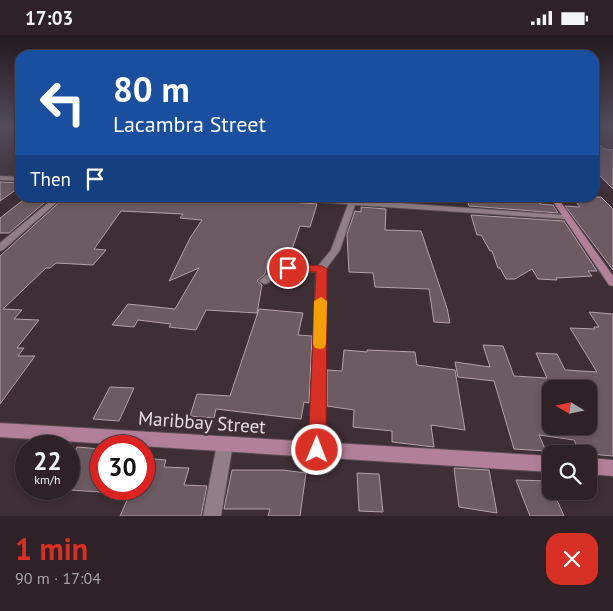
<!DOCTYPE html>
<meta charset="utf-8">
<style>
body{margin:0;font-family:"PT Sans",sans-serif;background:#3a2f34;color:#f1f3f6;height:100vh;display:flex;flex-direction:column;font-size:19px;white-space:nowrap}
*{box-sizing:border-box;margin:0}
p{font-size:16px;color:#a7a4a8}
.icon{flex:none;width:28px;height:28px;fill:none;stroke:currentColor;stroke-width:2;stroke-linecap:round;stroke-linejoin:round}
.map{position:relative;height:481px;overflow:hidden}
.sheet{display:flex;flex-direction:column;background:#2e2228;flex:1}
.sheet>*{flex:none}
.guide{position:absolute;left:15px;top:15px;width:584px;height:152px;border-radius:15px;box-shadow:0 2px 8px #0003,0 0 0 1px #493f45;background:#1a4fa0;color:#fff;overflow:hidden}
.needle{width:32px;rotate:280deg}
.tools{position:absolute;left:542px;top:345px;display:grid;gap:10px}
.tools a{display:grid;place-items:center;width:55px;height:55px;border-radius:10px;background:#2e2228;box-shadow:0 2px 8px #0003,0 0 0 1px #493f45;font-size:25px}
.speed{position:absolute;left:15px;top:400px;display:flex;gap:10px;font-size:25px;font-weight:700;text-align:center}
.speed>*{display:grid;place-content:center;width:65px;height:65px;border-radius:50%;background:#2e2228;box-shadow:0 2px 8px #0003,0 0 0 1px #493f45;line-height:1}
.speed small{font-size:12px;font-weight:400}
.speed .limit{border:8px solid #d22;background:#fff;color:#111}
.pin{position:absolute;display:grid;place-items:center;width:42px;height:42px;color:#fff;margin:-21px;border:2px solid #fff;border-radius:50%;box-shadow:0 1px 5px #0007}
.me{position:absolute;width:55px;margin:-28px;rotate:1deg;stroke-linejoin:round;filter:drop-shadow(0 0 4px #0008)}
.turn{display:flex;align-items:center;gap:18px;height:105px;padding:0 15px;font-size:22px}
.turn .icon{width:65px;height:65px;stroke-width:2.5}
.turn b{display:block;font-size:35px;line-height:42px}
.then{display:flex;align-items:center;height:48px;padding:0 15px;background:#0003;gap:10px;font-size:19px}
.round{display:grid;place-items:center;flex:none;width:52px;height:52px;border-radius:15px;background:#3a2f34}
.summary{display:flex;align-items:center;justify-content:space-between;height:85px;padding:0 15px}
h1{font-size:30px;font-weight:700;line-height:38px;color:#d93025}
.status{display:flex;justify-content:space-between;align-items:center;height:35px;padding:0 25px;background:#2e2228;direction:ltr}
.status svg{height:14px;fill:currentColor}
.map>svg:first-child{display:block}
.building{fill:#6d5b63;stroke:#b5a1a9;fill-rule:evenodd}
.lines{fill:none;stroke-linecap:round;stroke-linejoin:round}
.street-casing{stroke:#5b4d54;stroke-width:2}
.secondary-casing{stroke:#5b4d54;stroke-width:2}
.street{fill:#917e86;fill-rule:evenodd}
.secondary{fill:#b28098;fill-rule:evenodd}
.route{fill:#d93025;stroke:#8d1f18}
.slow{fill:#f59e0b}
.labels{text-anchor:middle;dominant-baseline:central;stroke-width:5;stroke-linejoin:round;paint-order:stroke}
.near-street-label{font-size:19px;fill:#e7dce1;stroke:#3e2e35}
</style>
<div class="status"><b>17:03</b><svg viewBox="0 0 49 12"><path d="M0 12V9h3v3zM5 12V6h3v6zM10 12V3h3v9zM15 12V0h3v12zM26 1h20v11H26zM47 4h2v5h-2z"/></svg></div>
<div class="map">
<svg width="613" height="481" viewBox="0 0 613 481">
<rect width="100%" height="100%" fill="#3e2e35"/>
<!-- building -->
<path class="building" d="M594 106 605 114 613 115V154L594 135Z
M0 147 20 148V152L0 166Z
M27 162H51L9 198H0V183Z
M65 162H220L317 169 310 192 300 191 289 223 272 221 271 225H268L265 239 257 246 262 250 257 278 206 275 196 295 169 292 171 289 138 285 134 292 112 290 128 269 175 274 199 233 169 246 190 203 202 185 180 183 183 179 121 176 94 214 106 215 93 230 56 228 50 233H46L3 274 22 275 14 284 39 285 17 313H24L18 321H35L0 369V221Z
M466 162H536L540 169 553 170 558 178 469 171Z
M572 162H601L613 174V235L565 171 580 172Z
M361 172 386 174 385 195 421 196 447 273 450 288 434 287 429 254 375 252 373 238 349 237 347 199 355 176 361 177Z
M471 180 564 186 597 236H588L592 241 556 243 557 245 538 244 532 234 515 244H506L500 233H498L492 216H490L481 200H477Z
M259 274 303 278 298 300 312 301 309 368 304 367 301 384 216 374 214 383 190 381 197 359 230 361Z
M589 277 613 279V421L580 418 574 405 539 400 546 416 514 414 494 346 458 342 455 327 490 332 483 310 503 311 514 341 547 343 536 318 557 319 565 335 597 337 570 293 595 294 594 292H599ZM551 352 552 354H589V391H551Z
M344 315 367 317V315L415 317 417 330 455 335 465 395 431 390 434 412 392 407V396L353 392 354 375 327 371V335L342 336Z
M110 352 134 353 119 386 93 384Z
M77 412 101 414V457L69 455V428Z
M144 423 166 425 164 432 189 433 184 450 207 451 201 481H120L132 454H144Z
M454 433 489 435 497 478 459 472Z
M232 435H283L306 438 300 481H268L270 474H224Z
M357 438 379 439 383 477 359 476Z
M516 445 548 446 551 456H553L564 481H530Z"/>
<g class="lines">
<!-- street casing -->
<g class="street-casing">
<path id="street" d="M0 141 20 142V146L0 145Z
M55 162H63L3 215 0 216V208Z
M271 162H315L565 180 569 182 565 184 355 170 340 215 326 234 325 415 322 420 317 422 312 420 309 415 316 237 282 236 268 248 264 249 259 246 277 231H318L331 215 348 169 274 164Z
M225 402 230 404 233 409 221 481H203L217 409 220 404Z"/>
</g>
<!-- secondary casing -->
<g class="secondary-casing">
<path id="secondary" d="M550 162H557L613 241V251L609 250Z
M0 388 551 421V437L0 402Z
M589 423 613 425V441L589 439Z"/>
</g>
<!-- street -->
<use href="#street" class="street"/>
<!-- secondary -->
<use href="#secondary" class="secondary"/>
</g>
<!-- sky -->
<linearGradient id="sky" x2="0" y2="1"><stop stop-color="#22191d"/><stop offset="0.57" stop-color="#524c5c"/><stop offset="1" stop-color="#524c5c" stop-opacity="0"/></linearGradient>
<rect width="613" height="160" fill="url(#sky)"/>
<!-- route -->
<path class="route" d="M288 229 322 231 327 234 326 415 323 421 317 423 311 421 308 415 316 237 284 235 282 233 284 230Z"/>
<!-- slow -->
<path class="slow" d="M321 262 327 266 326 309 324 313 320 314 315 313 313 309 314 266Z"/>
<g class="labels">
<!-- near-street labels -->
<g class="near-street-label">
<text transform="translate(202 387) rotate(4)">Maribbay Street</text>
</g>
</g>
</svg>
<div class="tools">
<a><svg class="needle" viewBox="-14 -14 28 28"><path d="M0-13l5 13h-10z" fill="#e53935"/><path d="M0 13l5-13h-10z" fill="#a7a4a8"/></svg></a>
<a><svg class="icon" aria-label="search" viewBox="0 0 24 24"><circle cx="10" cy="10" r="6"/><path d="M15 15l6 6"/></svg></a>
</div>
<div class="speed"><div>22<small>km/h</small></div><div class="limit">30</div></div>
<div class="pin" style="left:288px;top:233px;background:#d93025"><svg class="icon" aria-label="arrive" viewBox="0 0 24 24"><path d="M6 21V4h12l-3 4 3 4H6"/></svg></div>
<svg class="me" style="left:317px;top:415px" viewBox="-20 -20 40 40"><circle r="17" fill="#d93025" stroke="#fff" stroke-width="3"/><path d="M0-11L8 9 0 5-8 9z" fill="#fff"/></svg>
<div class="guide">
<div class="turn"><svg class="icon" aria-label="left" viewBox="0 0 24 24"><path d="M17 20v-9H6M10 6l-5 5 5 5"/></svg><div><b>80 m</b>Lacambra Street</div></div>
<div class="then">Then<svg class="icon" aria-label="arrive" viewBox="0 0 24 24"><path d="M6 21V4h12l-3 4 3 4H6"/></svg></div>
</div>
</div>
<section class="sheet">
<div class="summary"><div><h1>1 min</h1><p>90 m · 17:04</p></div><a class="round" style="background:#d93025;color:#fff"><svg class="icon" aria-label="close" viewBox="0 0 24 24"><path d="M6 6l12 12M18 6L6 18"/></svg></a></div>
</section>
